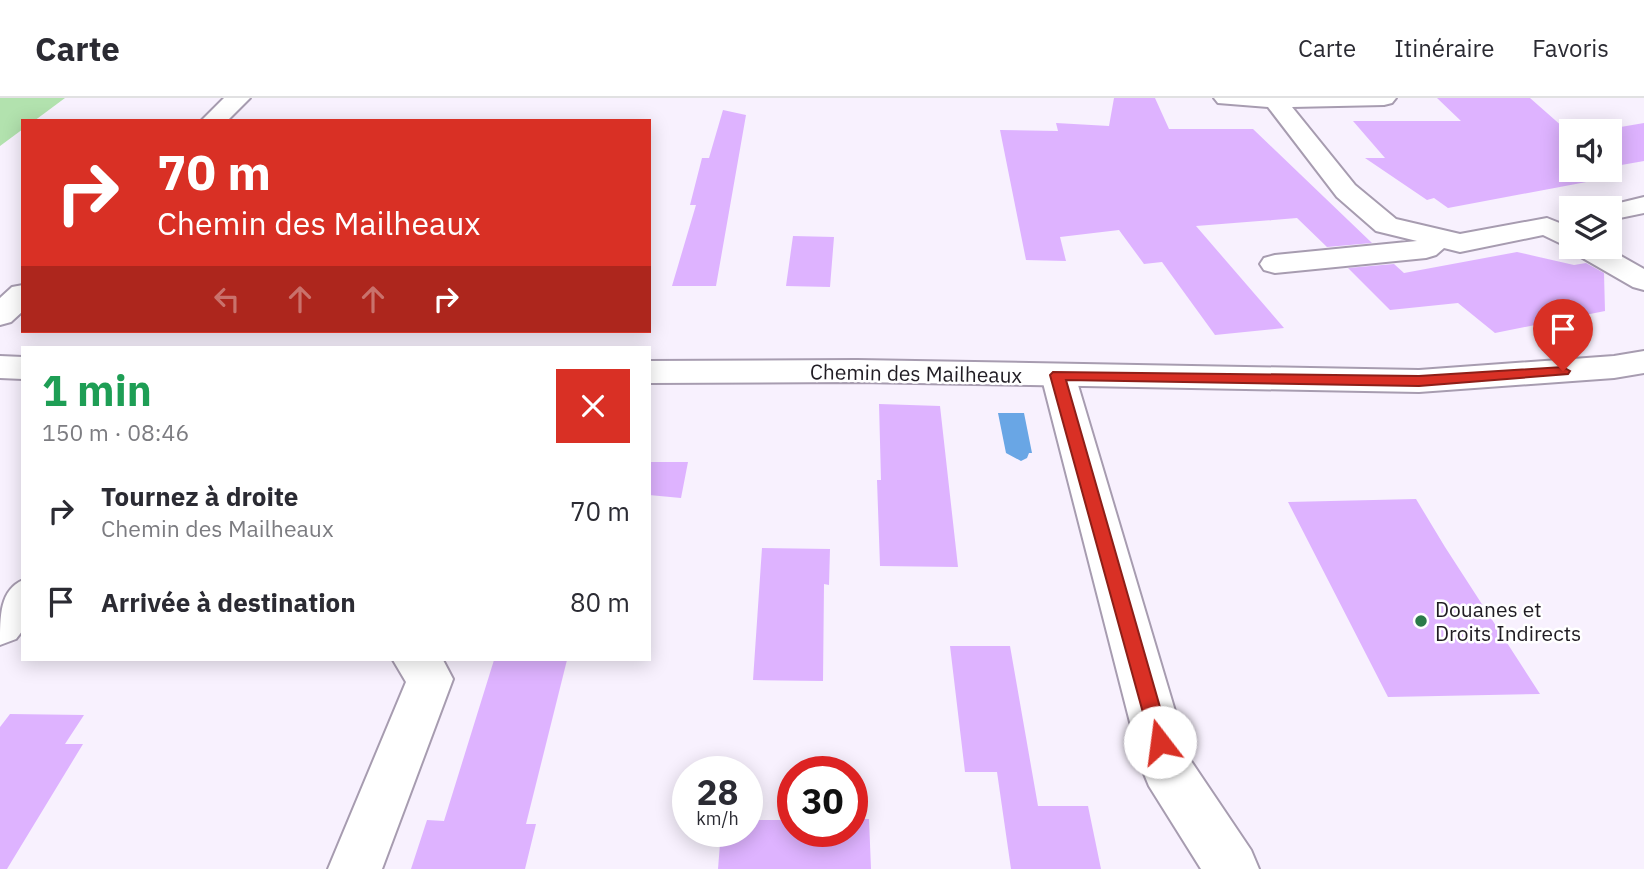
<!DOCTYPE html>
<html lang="fr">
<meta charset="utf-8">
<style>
body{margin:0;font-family:"IBM Plex Sans",sans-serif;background:#f2f2f3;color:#2b2b33;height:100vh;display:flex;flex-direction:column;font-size:26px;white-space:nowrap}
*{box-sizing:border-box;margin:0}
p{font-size:23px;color:#7c7c81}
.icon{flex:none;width:38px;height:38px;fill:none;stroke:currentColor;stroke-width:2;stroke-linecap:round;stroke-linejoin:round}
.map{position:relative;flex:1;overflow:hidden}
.side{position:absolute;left:21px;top:248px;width:630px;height:315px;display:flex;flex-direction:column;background:#fff;border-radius:0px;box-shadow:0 4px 18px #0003}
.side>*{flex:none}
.banner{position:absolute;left:21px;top:21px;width:630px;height:214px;border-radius:0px;box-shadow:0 4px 18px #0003;background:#d93025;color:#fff;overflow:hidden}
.tools{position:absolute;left:1559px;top:21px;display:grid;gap:14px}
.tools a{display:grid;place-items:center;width:63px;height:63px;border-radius:0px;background:#fff;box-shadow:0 4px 18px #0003;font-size:35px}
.speed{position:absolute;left:672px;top:658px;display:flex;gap:14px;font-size:35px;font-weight:700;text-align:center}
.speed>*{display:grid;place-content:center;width:91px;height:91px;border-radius:50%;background:#fff;box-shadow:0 4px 18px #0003;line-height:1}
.speed small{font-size:18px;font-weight:400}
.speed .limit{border:10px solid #d22;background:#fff;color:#111}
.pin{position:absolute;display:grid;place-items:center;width:60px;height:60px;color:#fff;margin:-72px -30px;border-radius:50% 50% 50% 0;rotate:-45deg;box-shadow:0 0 7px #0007}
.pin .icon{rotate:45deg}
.me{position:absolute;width:77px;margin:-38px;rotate:345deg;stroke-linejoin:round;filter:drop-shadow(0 0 5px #0008)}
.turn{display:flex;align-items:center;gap:24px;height:147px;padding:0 21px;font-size:32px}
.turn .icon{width:91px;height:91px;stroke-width:2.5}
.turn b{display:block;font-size:49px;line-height:60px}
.lanes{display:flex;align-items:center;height:66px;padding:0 21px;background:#0003;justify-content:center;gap:35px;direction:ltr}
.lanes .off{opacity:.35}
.round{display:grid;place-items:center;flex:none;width:74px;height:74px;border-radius:0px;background:#f2f2f3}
.summary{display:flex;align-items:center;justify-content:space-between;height:119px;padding:0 21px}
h1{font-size:42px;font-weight:700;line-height:52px;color:#1e9e55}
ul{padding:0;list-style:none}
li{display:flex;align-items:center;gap:21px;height:91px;padding:0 21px}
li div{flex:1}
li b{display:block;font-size:26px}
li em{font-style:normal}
header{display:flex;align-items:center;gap:42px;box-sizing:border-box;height:98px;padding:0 35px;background:#fff;border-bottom:2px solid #e1e1e2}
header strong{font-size:33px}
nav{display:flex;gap:38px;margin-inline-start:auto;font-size:24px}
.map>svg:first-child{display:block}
.green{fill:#b2e2ae}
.water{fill:#69a6e5}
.building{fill:#deb3ff}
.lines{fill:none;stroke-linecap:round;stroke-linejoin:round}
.minor-casing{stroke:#a79cb0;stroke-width:4}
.tertiary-casing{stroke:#a79cb0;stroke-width:4}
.minor{fill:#fff;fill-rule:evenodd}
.tertiary{fill:#fff;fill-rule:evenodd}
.route{fill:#d93025;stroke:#8d1f18;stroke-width:2}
.poi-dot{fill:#2b7a4a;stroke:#fff;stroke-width:2.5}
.labels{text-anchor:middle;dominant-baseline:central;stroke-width:5;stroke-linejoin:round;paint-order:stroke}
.street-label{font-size:21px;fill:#201c23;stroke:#fff}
.poi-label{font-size:21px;fill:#201c23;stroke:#fff;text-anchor:start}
</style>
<header>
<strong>Carte</strong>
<nav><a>Carte</a><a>Itinéraire</a><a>Favoris</a></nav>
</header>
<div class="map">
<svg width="1644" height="771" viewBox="0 0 1644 771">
<rect width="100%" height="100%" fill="#f8f1fe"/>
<!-- green -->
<path class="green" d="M0 0H65L34 23H23V31L0 48Z"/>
<!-- water -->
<path class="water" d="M998 315H1024L1032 355H1029L1027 360 1021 363 1006 355Z"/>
<!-- building -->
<path class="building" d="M1114 0H1155L1169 31H1253L1372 145 1327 149 1297 120 1196 128 1284 230 1215 237 1162 164 1144 166 1119 132 1060 139 1066 163 1026 162 1000 32 1058 33 1056 25 1109 28Z
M1437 0H1530L1572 37V72H1595H1591L1601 78 1593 80 1597 82 1448 110 1434 100 1427 102 1365 60H1385L1353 23H1461Z
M723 12 746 17 716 188H672L696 107H690L702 60H709Z
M1644 25V63L1610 69V33H1597Z
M793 138 834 139 830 189 786 188Z
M1517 154 1574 167 1586 165 1604 175 1605 213 1495 235 1458 205 1390 212 1348 170 1394 166 1404 175Z
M879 306 940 308 958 469 880 468 877 382H881Z
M649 364H688L681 400 649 397Z
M1416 401 1445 449 1540 596 1388 599 1288 404Z
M762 450 830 451 829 487 824 486 823 583 753 582Z
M950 548H1010L1038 708H1088L1101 771H1011L997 674H965Z
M494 562H567L526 726H536L525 771H411L427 722 444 723Z
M10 616 84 617 65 646H83L7 771H0V629Z
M852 721H869L871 771H718L721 733H747V722H793V733H852Z"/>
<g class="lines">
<!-- minor casing -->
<g class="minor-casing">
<path id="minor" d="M224 0H250L227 23H201Z
M1214 0H1396L1392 5 1384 7 1292 9 1355 87 1396 121 1460 136 1547 120 1572 130V149H1605L1644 171V192L1633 189 1574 155 1570 150 1543 137 1460 154 1444 150 1436 157 1426 160 1275 175 1264 172 1260 166 1264 160 1275 157 1417 143 1376 133 1337 99 1268 9 1218 5Z
M1644 99V115L1610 122V110H1599Z
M23 187V213L11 224 0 227V200L12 189Z
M1058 266 1070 269 1075 277 1189 660 1251 752 1259 771H1201L1149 688 1142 671 1041 277 1046 269Z
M23 482V532L16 541 0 547C0 517 0 492 23 482Z
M393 562H443L453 581 382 771H328L406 584Z"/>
</g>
<!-- tertiary casing -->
<g class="tertiary-casing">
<path id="tertiary" d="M1644 253V275L1614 280 1419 294 857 284 649 285V263L857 262 1419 272 1614 258Z
M0 258 23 259V281L0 280Z"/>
</g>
<!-- minor -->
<use href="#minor" class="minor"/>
<!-- tertiary -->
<use href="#tertiary" class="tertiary"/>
</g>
<!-- route -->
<path class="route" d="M1563 269 1570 273 1568 276 1419 288 1066 282 1170 644 1167 651 1160 654 1153 651 1050 277 1053 274 1419 278Z"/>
<!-- markers -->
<circle class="poi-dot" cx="1421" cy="523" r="7"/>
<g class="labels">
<!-- street labels -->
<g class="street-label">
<text transform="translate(916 275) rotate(1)">Chemin des Mailheaux</text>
</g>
<!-- poi labels -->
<g class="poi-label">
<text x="1435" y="511">Douanes et<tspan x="1435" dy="24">Droits Indirects</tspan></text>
</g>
</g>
</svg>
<div class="tools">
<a><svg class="icon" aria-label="sound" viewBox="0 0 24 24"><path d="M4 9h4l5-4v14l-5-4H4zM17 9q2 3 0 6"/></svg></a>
<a><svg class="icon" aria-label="layers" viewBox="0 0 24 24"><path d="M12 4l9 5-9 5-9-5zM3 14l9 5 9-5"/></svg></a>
</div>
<div class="speed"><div>28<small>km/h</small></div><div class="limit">30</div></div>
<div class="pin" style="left:1563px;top:273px;background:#d93025"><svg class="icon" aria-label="arrive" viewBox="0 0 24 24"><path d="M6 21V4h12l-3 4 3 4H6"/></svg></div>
<svg class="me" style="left:1160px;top:644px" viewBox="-20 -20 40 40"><circle r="19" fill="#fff"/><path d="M0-13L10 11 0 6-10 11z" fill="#d93025"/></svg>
<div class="banner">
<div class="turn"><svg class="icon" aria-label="right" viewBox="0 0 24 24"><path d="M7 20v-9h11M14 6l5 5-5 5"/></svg><div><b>70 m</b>Chemin des Mailheaux</div></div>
<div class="lanes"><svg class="icon off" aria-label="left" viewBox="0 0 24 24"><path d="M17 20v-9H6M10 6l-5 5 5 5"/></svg><svg class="icon off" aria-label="ahead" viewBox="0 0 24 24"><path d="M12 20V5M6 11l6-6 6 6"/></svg><svg class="icon off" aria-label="ahead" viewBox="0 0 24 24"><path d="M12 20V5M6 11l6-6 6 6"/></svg><svg class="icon" aria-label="right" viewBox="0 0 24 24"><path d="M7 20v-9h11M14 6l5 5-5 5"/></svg></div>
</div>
<section class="side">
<div class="summary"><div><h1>1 min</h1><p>150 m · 08:46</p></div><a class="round" style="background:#d93025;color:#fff"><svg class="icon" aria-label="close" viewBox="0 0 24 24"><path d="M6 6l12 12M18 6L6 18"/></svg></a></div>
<ul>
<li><svg class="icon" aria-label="right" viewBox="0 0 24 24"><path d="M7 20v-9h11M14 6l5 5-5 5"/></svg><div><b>Tournez à droite</b><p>Chemin des Mailheaux</p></div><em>70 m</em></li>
<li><svg class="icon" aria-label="arrive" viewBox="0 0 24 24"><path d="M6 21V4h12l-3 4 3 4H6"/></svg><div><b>Arrivée à destination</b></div><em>80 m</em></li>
</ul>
</section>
</div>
